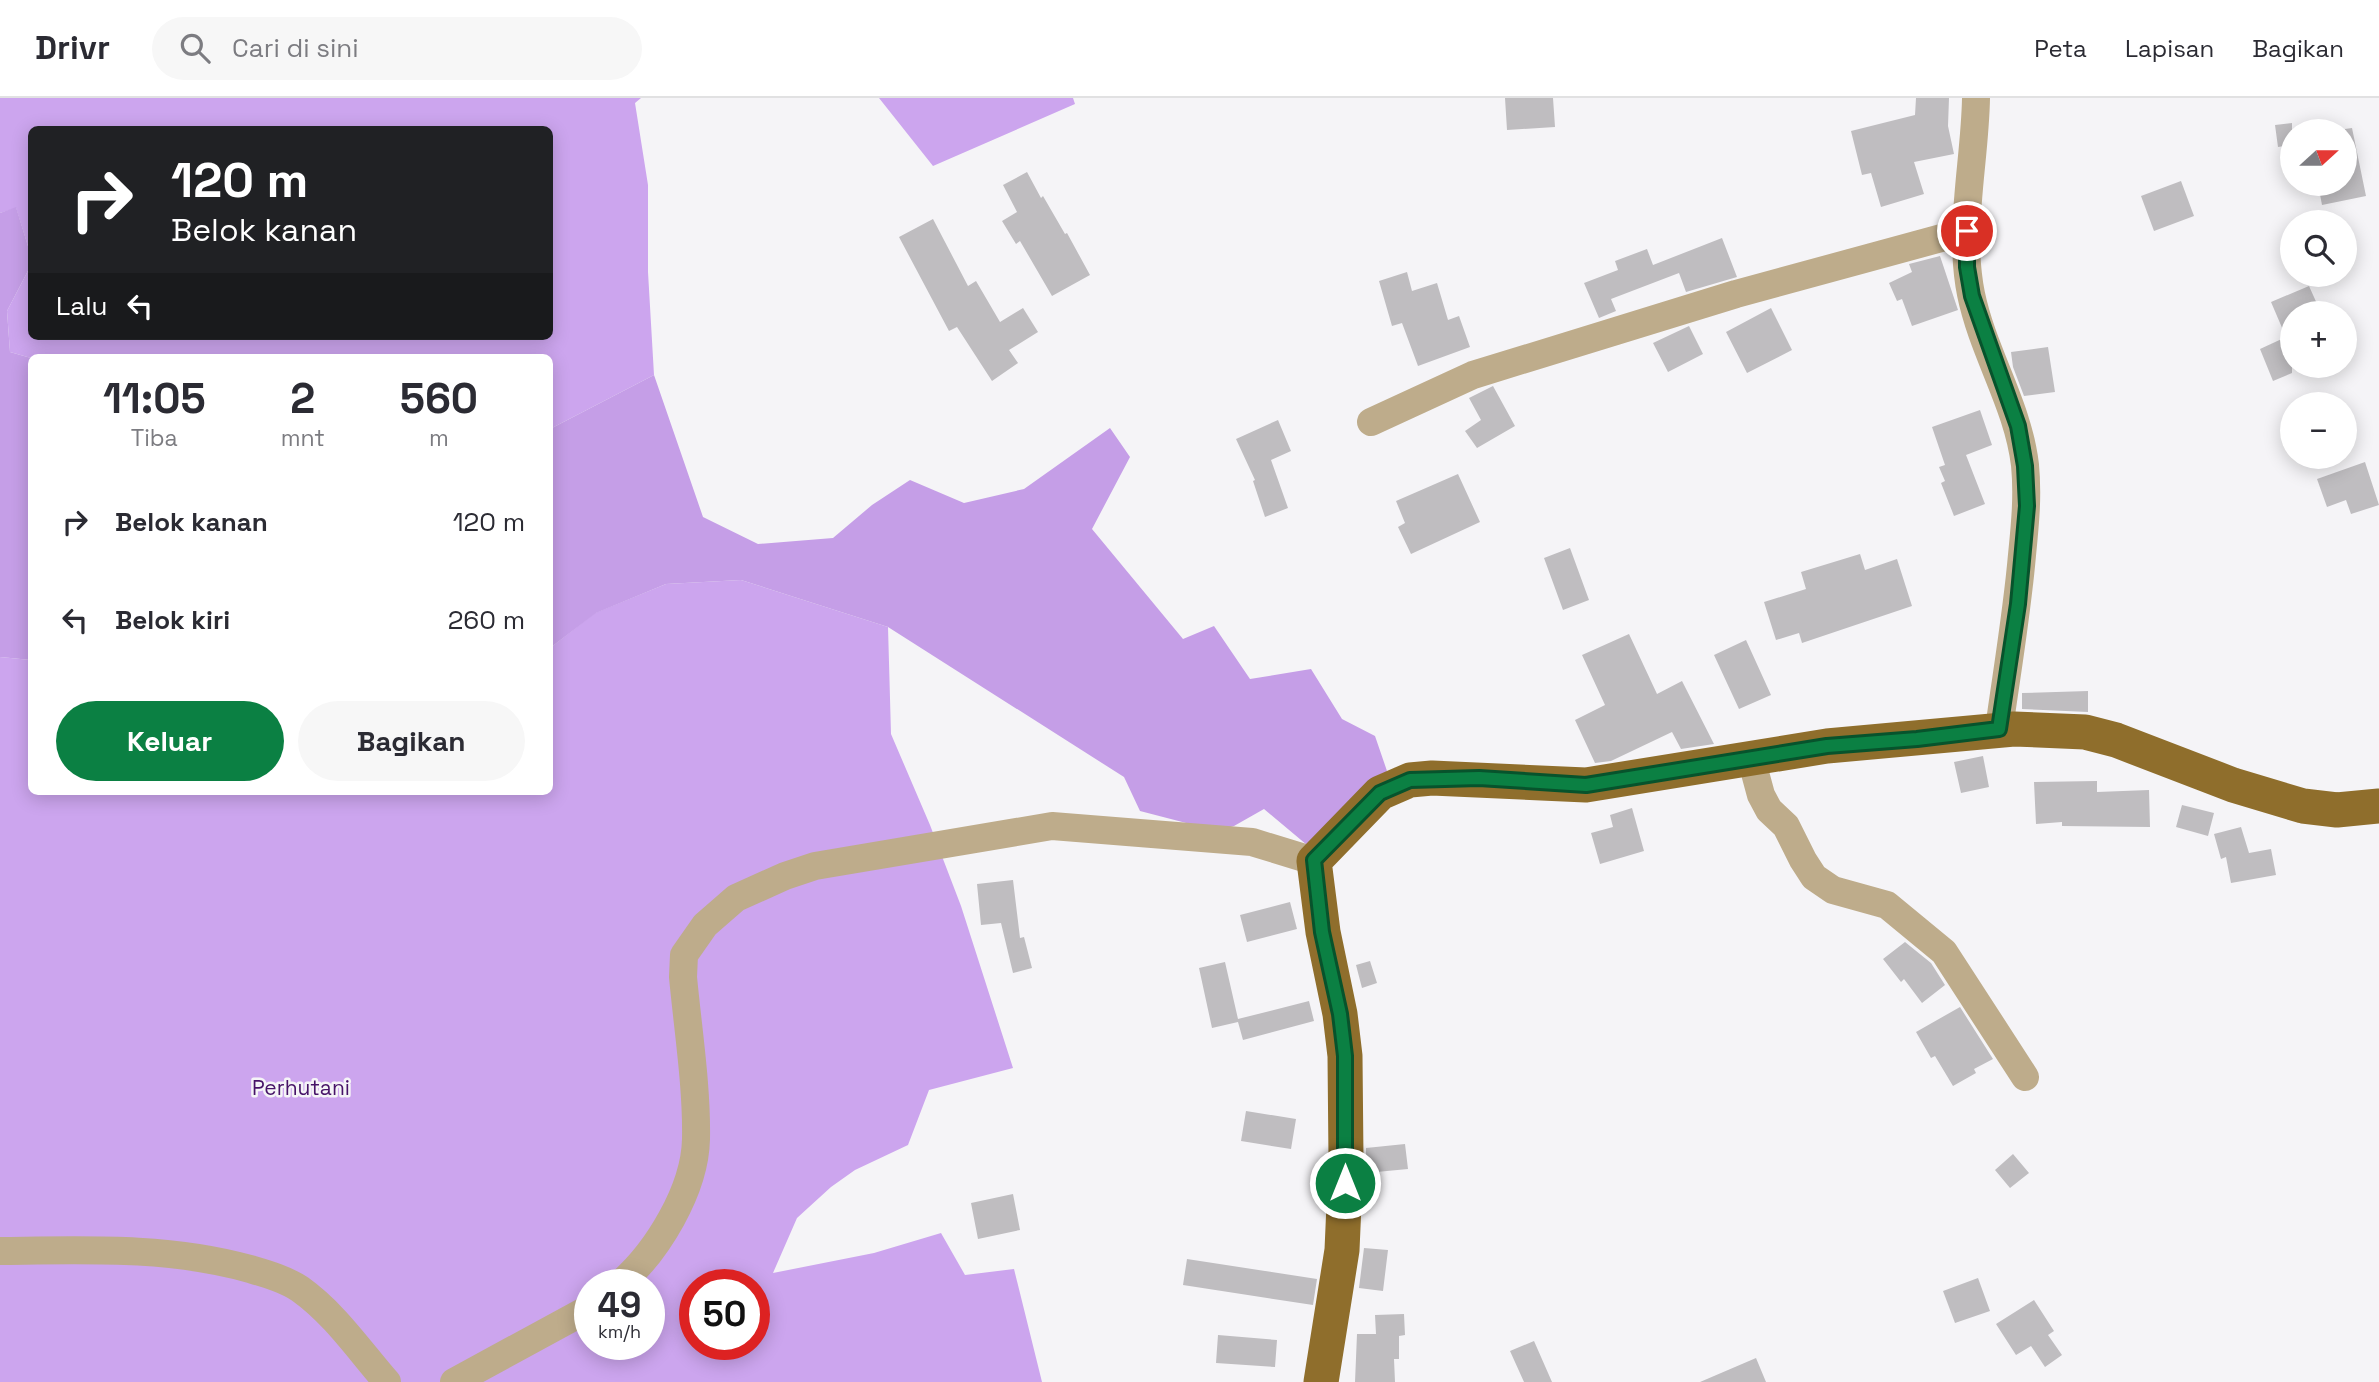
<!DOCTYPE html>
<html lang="id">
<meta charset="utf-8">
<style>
body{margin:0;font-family:"Space Grotesk",sans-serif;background:#f7f7f7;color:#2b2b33;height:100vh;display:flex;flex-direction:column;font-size:26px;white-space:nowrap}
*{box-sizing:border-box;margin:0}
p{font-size:23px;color:#7c7c81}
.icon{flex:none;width:38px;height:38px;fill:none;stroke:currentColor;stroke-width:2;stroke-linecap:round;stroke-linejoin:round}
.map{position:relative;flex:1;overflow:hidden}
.sheet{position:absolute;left:28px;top:256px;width:525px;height:441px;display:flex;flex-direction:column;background:#fff;border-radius:10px;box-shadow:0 4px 18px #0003}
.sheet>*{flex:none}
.hud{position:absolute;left:28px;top:28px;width:525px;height:214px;border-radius:10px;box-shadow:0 4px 18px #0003;background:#202124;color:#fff;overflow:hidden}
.needle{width:46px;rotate:69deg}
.buttons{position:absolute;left:2280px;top:21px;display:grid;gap:14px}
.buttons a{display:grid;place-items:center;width:77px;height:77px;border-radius:50%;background:#fff;box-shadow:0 4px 18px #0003;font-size:35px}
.speed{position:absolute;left:574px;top:1171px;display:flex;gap:14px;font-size:35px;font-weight:700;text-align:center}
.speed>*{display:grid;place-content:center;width:91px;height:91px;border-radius:50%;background:#fff;box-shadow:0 4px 18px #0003;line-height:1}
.speed small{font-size:18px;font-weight:400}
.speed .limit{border:10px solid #d22;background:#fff;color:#111}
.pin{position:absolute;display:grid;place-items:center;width:60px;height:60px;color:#fff;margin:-30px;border:4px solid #fff;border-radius:50%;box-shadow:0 2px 7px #0007}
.me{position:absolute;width:77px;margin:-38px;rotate:0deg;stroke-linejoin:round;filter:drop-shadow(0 0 5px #0008)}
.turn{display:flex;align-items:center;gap:24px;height:147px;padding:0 28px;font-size:32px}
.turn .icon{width:91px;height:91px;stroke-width:2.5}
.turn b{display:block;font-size:49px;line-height:60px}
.then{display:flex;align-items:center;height:66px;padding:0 28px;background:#0003;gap:14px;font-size:26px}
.eta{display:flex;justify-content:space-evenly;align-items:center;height:119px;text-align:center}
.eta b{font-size:42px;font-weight:700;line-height:49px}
.cta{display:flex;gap:14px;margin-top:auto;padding:14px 28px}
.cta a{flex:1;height:80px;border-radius:42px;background:#0b8043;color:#fff;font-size:28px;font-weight:700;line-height:80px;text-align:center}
.cta a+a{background:#f7f7f7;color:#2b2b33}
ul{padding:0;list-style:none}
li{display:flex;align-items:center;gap:21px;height:98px;padding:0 28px}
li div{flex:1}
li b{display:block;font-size:26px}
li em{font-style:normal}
header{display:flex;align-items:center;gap:42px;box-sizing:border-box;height:98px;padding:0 35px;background:#fff;border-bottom:2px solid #e1e1e2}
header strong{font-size:33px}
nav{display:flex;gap:38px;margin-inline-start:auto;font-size:24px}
.search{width:490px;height:63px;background:#f7f7f7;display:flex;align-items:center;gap:18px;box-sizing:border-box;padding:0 24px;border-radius:38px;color:#7c7c81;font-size:26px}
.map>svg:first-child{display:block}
.forest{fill:#cca5ee;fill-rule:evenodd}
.water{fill:#c59ee7}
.building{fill:#bfbdc0}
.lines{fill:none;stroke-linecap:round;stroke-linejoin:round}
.minor{stroke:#beac8b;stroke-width:28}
.major{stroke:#8f6e2c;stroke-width:35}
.route-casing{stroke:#07532c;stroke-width:18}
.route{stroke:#0b8043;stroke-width:12}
.labels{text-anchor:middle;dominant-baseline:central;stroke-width:5;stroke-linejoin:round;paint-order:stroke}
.park-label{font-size:21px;fill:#471368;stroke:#f5f4f7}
</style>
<header>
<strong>Drivr</strong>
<div class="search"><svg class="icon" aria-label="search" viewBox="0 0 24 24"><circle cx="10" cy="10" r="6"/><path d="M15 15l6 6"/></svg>Cari di sini</div>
<nav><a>Peta</a><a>Lapisan</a><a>Bagikan</a></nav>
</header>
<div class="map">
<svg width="2379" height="1284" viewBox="0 0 2379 1284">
<rect width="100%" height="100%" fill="#f5f4f7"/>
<!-- forest -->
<path class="forest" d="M0 0H641L635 5 648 87V174L654 277 550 331V259L31 260 10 254 7 213 31 167 32 238H550V32H32L31 158 16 110 0 115Z
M879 0H1073L1075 6 933 68Z
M741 482 888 529 891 636 930 727 961 808 1013 970 929 992 908 1047 855 1072 831 1089 797 1120 773 1175 874 1155 941 1135 965 1177 1014 1171 1042 1284H0V559L31 562 32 693H550V550L595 515 666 486ZM590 1186H649V1246H590ZM695 1186H754V1246H695Z"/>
<!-- water -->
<path class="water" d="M16 109 31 158V167L7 213 10 254 31 260V562L0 559V115Z
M654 277 703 419 758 446 833 440 872 407 910 382 964 405 1024 391 1110 330 1130 359 1092 431 1183 541 1214 528 1250 581 1311 571 1342 621 1375 638 1387 673 1307 747 1264 711 1234 728 1217 733 1140 713 1124 679 888 529 741 482 666 486 596 515 550 550V331Z"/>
<!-- building -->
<path class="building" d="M1505 0H1553L1555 29 1507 32Z
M1916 0H1949L1948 28 1954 56 1914 64 1924 96 1881 109 1871 75 1862 77 1851 33 1915 17Z
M2292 25V47L2278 49 2275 27Z
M2352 30 2366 98 2322 107 2318 86H2345V31Z
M1027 74 1041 100 1043 98 1065 136 1067 135 1090 177 1052 198 1020 143 1016 146 1002 123 1017 114 1003 87Z
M2181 83 2194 118 2154 133 2141 98Z
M933 121 968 188 976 183 1000 224 1023 210 1038 234 1009 252 1018 265 992 283 957 229 949 233 899 139Z
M1722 140 1737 179 1686 194 1679 175 1611 201 1616 213 1599 220 1584 185 1618 172 1615 163 1647 151 1653 167Z
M1940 158 1958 212 1912 228 1902 201 1897 203 1889 185 1912 174 1909 166Z
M1407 174 1412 193 1437 185 1448 222 1459 218 1470 249 1418 268 1402 225 1392 228 1379 183Z
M2309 188 2318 208 2302 215H2292V275L2273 283 2260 251 2286 239 2271 204Z
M1771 210 1792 252 1747 275 1726 234Z
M1689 228 1703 256 1668 274 1653 245Z
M2048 249 2055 294 2024 298 2013 269 2011 254Z
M1493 288 1515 328 1477 350 1465 333 1481 322 1469 300Z
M1980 312 1992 347 1966 357 1985 406 1954 418 1941 385 1945 383 1939 369 1945 367 1932 329Z
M1278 322 1291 353 1271 362 1288 410 1265 419 1253 383 1255 382 1236 341Z
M2365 364 2379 407 2351 416 2346 402 2327 409 2317 381Z
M1458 376 1480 424 1411 456 1398 429 1405 425 1396 403Z
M1570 450 1589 502 1563 512 1544 460Z
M1860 456 1865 472 1897 461 1912 508 1802 545 1799 535 1776 542 1764 504 1806 491 1801 474Z
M1629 536 1657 596 1682 583 1714 646 1681 651 1672 634 1611 663 1595 665 1575 622 1605 607 1582 557Z
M1746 542 1771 597 1739 611 1714 557Z
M2088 593V614L2022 611V595Z
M1983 658 1989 689 1961 695 1954 664Z
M2097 683V694L2149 692 2150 729 2062 728V724L2036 726 2034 684Z
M2182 707 2214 715 2208 738 2176 729Z
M1632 710 1644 753 1600 766 1591 735 1613 729 1610 717Z
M2241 729 2249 755 2271 751 2276 777 2231 785 2226 759 2221 761 2214 736Z
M1013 782 1020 840 1024 839 1032 870 1013 875 1001 825 981 827 977 786Z
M1290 804 1297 831 1247 844 1240 817Z
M1905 844 1931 865 1945 887 1922 905 1904 881 1901 884 1883 861Z
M1370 863 1377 885 1362 890 1356 867Z
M1225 864 1238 921 1309 903 1314 923 1243 942 1238 924 1212 930 1199 870Z
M1960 909 1993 961 1974 971 1976 975 1953 988 1935 958 1931 960 1916 934Z
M1246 1013 1296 1021 1291 1051 1241 1043Z
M1405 1046 1408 1071 1366 1075V1050Z
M2013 1056 2029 1075 2010 1090 1995 1072Z
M1013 1096 1020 1132 978 1141 971 1105Z
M1364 1150 1388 1152 1383 1193 1359 1190Z
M1187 1161 1317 1181 1313 1207 1183 1187Z
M1978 1180 1990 1213 1955 1225 1943 1193Z
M2034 1202 2054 1233 2048 1237 2062 1257 2045 1269 2031 1248 2016 1257 1996 1226Z
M1404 1216 1405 1237 1399 1238V1261H1394L1395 1284H1355L1357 1236H1376L1375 1217Z
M1218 1237 1277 1242 1275 1269 1216 1265Z
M1534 1243 1552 1284H1524L1510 1253Z
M1756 1260 1766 1284H1700Z"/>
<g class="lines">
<!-- minor -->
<path class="minor" d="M1976 0C1975 64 1958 132 1971 196 1983 255 2018 307 2025 367 2028 398 2025 427 2022 457 2017 515 2007 573 1999 631
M1371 324 1473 277 1736 196 1967 133
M1751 660 1761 697 1769 712 1786 728 1803 762 1814 779 1833 792 1887 807 1944 854 2025 979
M0 1153C83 1152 169 1148 250 1171 267 1176 285 1181 300 1191 335 1216 359 1252 387 1284
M620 1186C657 1154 695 1092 696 1041 697 989 688 932 683 879L684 857 705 827 736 800 785 778 815 768 1052 728 1252 744 1314 763
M454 1284 590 1210"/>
<!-- major -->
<path class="major" d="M1321 1284 1342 1152 1346 1061 1345 958 1340 916 1323 834 1314 763 1380 695 1410 682 1432 680 1586 687 1827 648 2014 631 2085 634 2116 642 2233 687 2303 708 2337 712 2379 708"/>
</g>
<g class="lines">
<!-- route casing -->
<g class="route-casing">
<path id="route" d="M1345 1085V958L1340 916 1322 834 1314 762 1380 695 1410 682 1479 680 1586 687 1827 648 1917 641 1999 631 2018 506 2027 408 2025 368 2018 328 1972 198 1967 169V133"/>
</g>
<!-- route -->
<use href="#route" class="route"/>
</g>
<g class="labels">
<!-- park labels -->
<g class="park-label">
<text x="301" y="989">Perhutani</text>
</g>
</g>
</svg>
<div class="buttons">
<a><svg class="needle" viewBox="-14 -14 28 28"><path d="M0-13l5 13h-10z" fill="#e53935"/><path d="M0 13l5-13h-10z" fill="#7c7c81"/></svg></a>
<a><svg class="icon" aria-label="search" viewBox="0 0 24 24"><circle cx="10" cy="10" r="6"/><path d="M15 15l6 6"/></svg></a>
<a>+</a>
<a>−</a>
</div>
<div class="speed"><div>49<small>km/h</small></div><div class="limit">50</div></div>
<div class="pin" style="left:1967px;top:133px;background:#d93025"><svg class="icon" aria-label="arrive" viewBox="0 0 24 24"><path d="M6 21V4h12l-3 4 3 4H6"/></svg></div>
<svg class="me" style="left:1345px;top:1085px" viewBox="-20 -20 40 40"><circle r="17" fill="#0b8043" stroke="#fff" stroke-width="3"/><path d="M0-11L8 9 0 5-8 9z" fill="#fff"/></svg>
<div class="hud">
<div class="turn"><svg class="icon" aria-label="right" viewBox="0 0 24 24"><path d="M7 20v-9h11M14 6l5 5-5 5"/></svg><div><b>120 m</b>Belok kanan</div></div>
<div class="then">Lalu<svg class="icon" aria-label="left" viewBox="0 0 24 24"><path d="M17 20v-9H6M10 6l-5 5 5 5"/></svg></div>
</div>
<section class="sheet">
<div class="eta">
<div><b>11:05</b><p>Tiba</p></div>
<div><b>2</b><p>mnt</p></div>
<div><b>560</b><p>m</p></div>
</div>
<ul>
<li><svg class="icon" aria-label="right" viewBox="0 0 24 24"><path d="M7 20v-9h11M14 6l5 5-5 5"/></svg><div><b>Belok kanan</b></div><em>120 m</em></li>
<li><svg class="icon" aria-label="left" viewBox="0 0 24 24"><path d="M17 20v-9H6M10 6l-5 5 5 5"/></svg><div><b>Belok kiri</b></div><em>260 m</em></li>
</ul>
<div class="cta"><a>Keluar</a><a>Bagikan</a></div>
</section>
</div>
